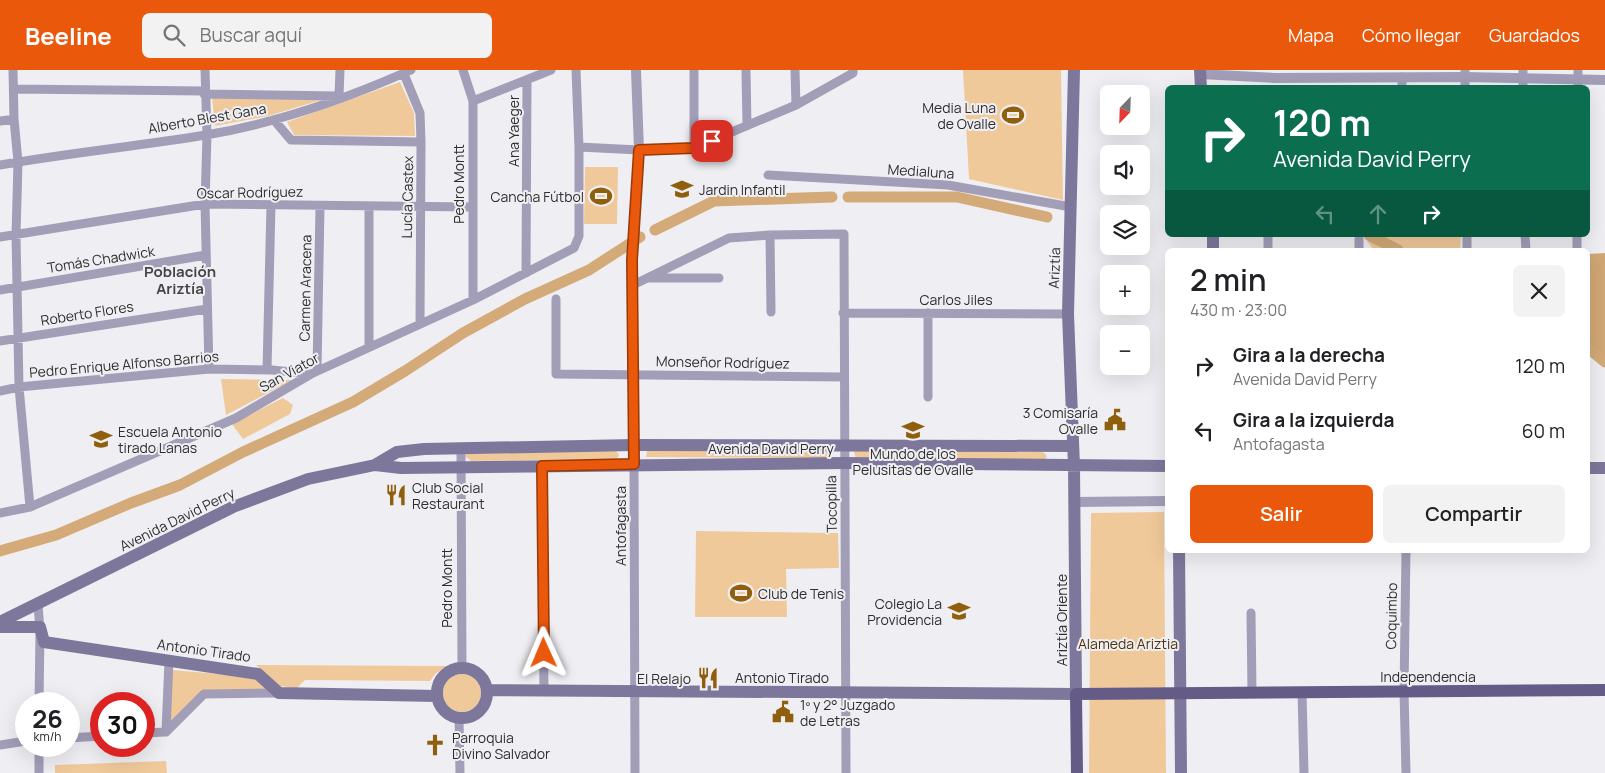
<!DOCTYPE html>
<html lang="es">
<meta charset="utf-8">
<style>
body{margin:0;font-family:Manrope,sans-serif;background:#f2f2f2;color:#202124;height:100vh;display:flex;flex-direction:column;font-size:19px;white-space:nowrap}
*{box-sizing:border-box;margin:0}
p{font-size:16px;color:#757577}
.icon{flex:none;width:28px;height:28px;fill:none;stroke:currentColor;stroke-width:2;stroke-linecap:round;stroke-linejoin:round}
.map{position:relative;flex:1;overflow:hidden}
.sheet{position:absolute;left:1165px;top:178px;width:425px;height:305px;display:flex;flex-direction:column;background:#fff;border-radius:8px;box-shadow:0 5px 20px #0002}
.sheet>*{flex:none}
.hud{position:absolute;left:1165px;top:15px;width:425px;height:152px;border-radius:8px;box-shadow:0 5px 20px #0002;background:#0b6e4f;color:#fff;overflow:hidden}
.needle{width:32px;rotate:203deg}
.buttons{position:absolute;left:1100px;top:15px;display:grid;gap:10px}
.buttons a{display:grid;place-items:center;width:50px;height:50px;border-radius:8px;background:#fff;box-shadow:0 5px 20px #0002;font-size:25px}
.speed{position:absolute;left:15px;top:622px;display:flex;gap:10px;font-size:25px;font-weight:700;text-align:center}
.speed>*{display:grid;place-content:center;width:65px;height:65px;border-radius:50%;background:#fff;box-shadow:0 5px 20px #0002;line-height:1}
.speed small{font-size:12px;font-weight:400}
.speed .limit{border:8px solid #d22;background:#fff;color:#111}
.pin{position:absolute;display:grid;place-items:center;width:42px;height:42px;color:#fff;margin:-21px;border-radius:10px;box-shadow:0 2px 8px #0006}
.me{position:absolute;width:55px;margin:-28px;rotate:359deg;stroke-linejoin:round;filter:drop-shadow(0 0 4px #0008)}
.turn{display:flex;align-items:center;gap:18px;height:105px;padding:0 25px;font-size:22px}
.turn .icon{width:65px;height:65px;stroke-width:2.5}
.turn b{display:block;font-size:35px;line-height:42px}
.lanes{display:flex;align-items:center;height:48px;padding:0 25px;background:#0003;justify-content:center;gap:25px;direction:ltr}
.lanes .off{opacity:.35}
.round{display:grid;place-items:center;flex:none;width:52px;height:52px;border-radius:8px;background:#f2f2f2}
.summary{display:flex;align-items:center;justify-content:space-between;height:85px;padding:0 25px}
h1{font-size:30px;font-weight:600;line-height:38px}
.button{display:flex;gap:10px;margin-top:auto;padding:10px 25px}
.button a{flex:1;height:58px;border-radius:8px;background:#ea580c;color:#fff;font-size:20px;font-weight:600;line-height:58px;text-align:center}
.button a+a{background:#f2f2f2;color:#202124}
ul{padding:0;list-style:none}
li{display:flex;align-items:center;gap:15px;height:65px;padding:0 25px}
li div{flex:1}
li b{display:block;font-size:19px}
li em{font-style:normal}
header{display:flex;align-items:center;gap:30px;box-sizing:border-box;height:70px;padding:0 25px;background:#ea580c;color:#fff}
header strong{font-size:24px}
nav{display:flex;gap:28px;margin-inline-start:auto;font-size:18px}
.search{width:350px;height:45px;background:#f2f2f2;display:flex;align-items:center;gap:12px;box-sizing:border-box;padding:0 18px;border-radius:8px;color:#757577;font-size:19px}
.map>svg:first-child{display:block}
.green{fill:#f0c99a}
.forest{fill:#d0a775}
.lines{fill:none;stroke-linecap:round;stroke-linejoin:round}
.canal{stroke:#d3aa78;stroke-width:11}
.minor{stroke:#a39eb8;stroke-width:9}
.tertiary{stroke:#a39eb8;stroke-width:10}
.secondary{stroke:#7e779c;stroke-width:12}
.primary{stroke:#655b87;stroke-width:12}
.route-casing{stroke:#983908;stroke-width:12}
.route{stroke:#ea580c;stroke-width:9}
.labels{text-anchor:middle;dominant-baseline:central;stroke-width:4;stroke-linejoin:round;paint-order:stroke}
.poi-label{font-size:14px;fill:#2e2e2f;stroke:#efeff3;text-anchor:start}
.street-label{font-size:14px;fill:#2e2e2f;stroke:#efeff3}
.park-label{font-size:14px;fill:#4f3309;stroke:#efeff3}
.neighbourhood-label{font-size:15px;font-weight:bold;fill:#454548;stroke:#efeff3}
</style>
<header>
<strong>Beeline</strong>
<div class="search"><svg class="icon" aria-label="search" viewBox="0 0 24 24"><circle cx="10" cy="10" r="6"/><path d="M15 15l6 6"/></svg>Buscar aquí</div>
<nav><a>Mapa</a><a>Cómo llegar</a><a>Guardados</a></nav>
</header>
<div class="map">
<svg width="1605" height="703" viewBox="0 0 1605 703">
<rect width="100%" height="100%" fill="#efeff3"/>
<!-- green -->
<path class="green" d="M963 0H1061L1063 130 969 109Z
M400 12 414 43 415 66 294 65 287 52Z
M212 27 321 30 268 46 215 56Z
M585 97H618L617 154H584Z
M1368 165H1461L1460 180H1374L1367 171Z
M221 309 293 310 226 345Z
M283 328 293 335 290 344 243 369 232 354Z
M615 379 619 385 617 389 471 391 466 387V384Z
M856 380 1043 382 1047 386 1044 391 856 388 854 382Z
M647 381H829L833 388 646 387Z
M1164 442 1166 703H1089L1091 443Z
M696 461 838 463 839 498 786 499 787 547H695Z
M256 595 447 596 435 604 430 611 305 610 297 618 280 616Z
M172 600 254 607 268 620 203 621 170 653Z
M443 623a19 19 0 1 1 38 0a19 19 0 1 1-38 0Z
M166 691 167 703H55V695Z"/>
<!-- forest -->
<path class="forest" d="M1605 183V289L1588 275V184Z"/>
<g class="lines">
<!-- canal -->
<path class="canal" d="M848 127H957L1047 147
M655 160 714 131 832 127
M1369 165 1398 180
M1588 278 1605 292
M0 481 56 465 131 433 180 415 243 382 353 332 405 301 463 263 525 229 589 200 640 167"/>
<!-- minor -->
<path class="minor" d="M13 0 14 49 18 92 16 165 19 317 30 437
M205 0 207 65 205 134 209 299
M340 0 339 26 342 28
M463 0 473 31V230
M746 0 747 56
M795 0 796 35
M1465 0V18
M1523 0V18
M1578 0V18
M404 4 420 43 421 72 420 254
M1402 18V7
M14 19 204 21
M204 24 339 26
M473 31 551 0
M274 50 291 70 421 72
M0 51 14 49
M579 77 639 80 694 78 796 35 853 3V0
M694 78V0
M0 95C68 83 138 76 206 65 277 53 346 29 411 0
M768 105 948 115 1071 137
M770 165 771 242
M1268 165V180
M1467 165V180
M1525 165 1526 180
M0 167 205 134 472 137
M1359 180V169
M1577 180V165
M526 203 527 10
M649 208H719
M633 215 729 168 770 165 844 164 846 703
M0 220 206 185
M556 229V304L844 307
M843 243 1068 244
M0 271 207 239
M369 277V136
M267 300 271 135
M317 301 320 136
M0 321 19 317 209 299 272 300 311 304
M928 327V243
M461 378 462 598
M634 394 635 703
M542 396 544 621
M0 443 30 437 236 348 311 304 473 230 574 178 579 166V77L576 0
M38 534 40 561 39 634
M1251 543 1252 623
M1302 622 1304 703
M459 647 460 703
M166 662 169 590
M144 663 166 662 204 624 279 623
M69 668 101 666
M0 675 26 671
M39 703V676
M1406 703 1404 621 1406 480"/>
<!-- tertiary -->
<path class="tertiary" d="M1200 4 1275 8 1465 7 1605 10
M634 394 632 191 639 80 636 0
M1075 432 1168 431"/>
<!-- secondary -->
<path class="secondary" d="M1200 0 1201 18
M1213 165V180
M375 395 401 398 844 393 1168 396
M1588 398H1605
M1179 480 1181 703
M0 552 233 437 308 409 375 395 397 382 424 379 634 375 1072 376
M0 557H40L44 572 258 604 279 623 437 626
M437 623a25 25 0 1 1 50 0a25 25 0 1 1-50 0Z
M487 620 1076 624 1074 396 1068 244 1074 0"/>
<!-- primary -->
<path class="primary" d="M1077 703 1076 624 1605 620"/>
</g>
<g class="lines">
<!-- route casing -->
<g class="route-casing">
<path id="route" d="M544 583 542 396 634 394 632 190 639 80 694 78 712 71"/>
</g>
<!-- route -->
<use href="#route" class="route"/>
</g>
<!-- icons -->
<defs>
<g id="stadium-bare" transform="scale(1.725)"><path d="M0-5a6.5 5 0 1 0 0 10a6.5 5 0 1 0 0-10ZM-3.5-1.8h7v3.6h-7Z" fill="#905f0d" stroke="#efeff3" stroke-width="2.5" paint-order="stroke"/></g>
<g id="school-bare" transform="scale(1.725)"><path d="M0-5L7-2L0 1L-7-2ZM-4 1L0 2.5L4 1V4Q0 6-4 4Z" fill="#905f0d" stroke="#efeff3" stroke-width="2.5" paint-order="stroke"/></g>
<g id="civic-bare" transform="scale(1.725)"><path d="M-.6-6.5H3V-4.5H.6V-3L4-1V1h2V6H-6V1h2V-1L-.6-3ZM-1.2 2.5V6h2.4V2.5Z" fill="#905f0d" stroke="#efeff3" stroke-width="2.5" paint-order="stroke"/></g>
<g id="restaurant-bare" transform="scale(1.725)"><path d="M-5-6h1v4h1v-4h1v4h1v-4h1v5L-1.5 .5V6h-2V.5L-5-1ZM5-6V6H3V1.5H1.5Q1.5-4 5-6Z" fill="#905f0d" stroke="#efeff3" stroke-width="2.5" paint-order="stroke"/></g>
<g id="church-bare" transform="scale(1.725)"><path d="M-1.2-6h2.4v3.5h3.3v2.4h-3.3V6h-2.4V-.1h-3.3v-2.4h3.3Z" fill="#905f0d" stroke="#efeff3" stroke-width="2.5" paint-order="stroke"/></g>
</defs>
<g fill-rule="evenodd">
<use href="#stadium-bare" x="1013" y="45"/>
<use href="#school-bare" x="682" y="119"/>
<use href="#stadium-bare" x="601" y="126"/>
<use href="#civic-bare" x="1115" y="350"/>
<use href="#school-bare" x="913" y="360"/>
<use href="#school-bare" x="101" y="369"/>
<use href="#restaurant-bare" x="396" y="425"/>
<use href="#stadium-bare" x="741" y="523"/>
<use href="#school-bare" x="959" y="541"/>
<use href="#restaurant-bare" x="708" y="608"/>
<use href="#civic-bare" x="783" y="642"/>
<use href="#church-bare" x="435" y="675"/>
</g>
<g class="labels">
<!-- poi labels -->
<g class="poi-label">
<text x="996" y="37" text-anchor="end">Media Luna<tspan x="996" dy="16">de Ovalle</tspan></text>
<text x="699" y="119">Jardin Infantil</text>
<text x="584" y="126" text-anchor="end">Cancha Fútbol</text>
<text x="1098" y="342" text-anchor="end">3 Comisaría<tspan x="1098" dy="16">Ovalle</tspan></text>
<text x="118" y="361">Escuela Antonio<tspan x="118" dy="16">tirado Lanas</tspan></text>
<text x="913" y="383" text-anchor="middle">Mundo de los<tspan x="913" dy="16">Pelusitas de Ovalle</tspan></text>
<text x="412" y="417">Club Social<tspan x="412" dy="16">Restaurant</tspan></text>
<text x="758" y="523">Club de Tenis</text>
<text x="942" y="533" text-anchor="end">Colegio La<tspan x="942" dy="16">Providencia</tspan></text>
<text x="691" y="608" text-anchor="end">El Relajo</text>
<text x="800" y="634">1º y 2° Juzgado<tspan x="800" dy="16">de Letras</tspan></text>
<text x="452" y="667">Parroquia<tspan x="452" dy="16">Divino Salvador</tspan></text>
</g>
<!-- street labels -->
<g class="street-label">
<text transform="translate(207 48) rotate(-10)">Alberto Blest Gana</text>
<text transform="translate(513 61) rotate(-90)">Ana Yaeger</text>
<text transform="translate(921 101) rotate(4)">Medialuna</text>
<text transform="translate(458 114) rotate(-90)">Pedro Montt</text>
<text transform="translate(250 122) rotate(-1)">Oscar Rodríguez</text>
<text transform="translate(407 127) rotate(-89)">Lucía Castex</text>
<text transform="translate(101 189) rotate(-9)">Tomás Chadwick</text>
<text transform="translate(1054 198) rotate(-88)">Ariztía</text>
<text transform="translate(305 218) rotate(-89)">Carmen Aracena</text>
<text x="956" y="229">Carlos Jiles</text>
<text transform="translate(87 243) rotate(-9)">Roberto Flores</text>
<text transform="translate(723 292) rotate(1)">Monseñor Rodríguez</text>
<text transform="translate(124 294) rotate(-5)">Pedro Enrique Alfonso Barrios</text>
<text transform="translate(289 302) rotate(-29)">San Viator</text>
<text x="771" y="378">Avenida David Perry</text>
<text transform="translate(831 434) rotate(-91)">Tocopilla</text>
<text transform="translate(177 449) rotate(-26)">Avenida David Perry</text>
<text transform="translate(620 456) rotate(-90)">Antofagasta</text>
<text transform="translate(446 518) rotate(-90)">Pedro Montt</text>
<text transform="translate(1391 546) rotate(-89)">Coquimbo</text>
<text transform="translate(1061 550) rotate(-90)">Ariztía Oriente</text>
<text transform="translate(204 580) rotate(8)">Antonio Tirado</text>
<text x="1428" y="606">Independencia</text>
<text x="782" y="607">Antonio Tirado</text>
</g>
<!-- park labels -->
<g class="park-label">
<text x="1128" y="573">Alameda Ariztia</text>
</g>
<!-- neighbourhood labels -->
<g class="neighbourhood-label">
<text x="180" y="201">Población<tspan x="180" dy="17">Ariztía</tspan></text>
</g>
</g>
</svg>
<div class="buttons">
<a><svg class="needle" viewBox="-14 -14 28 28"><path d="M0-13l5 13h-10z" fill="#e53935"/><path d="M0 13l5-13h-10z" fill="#757577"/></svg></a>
<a><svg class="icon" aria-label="sound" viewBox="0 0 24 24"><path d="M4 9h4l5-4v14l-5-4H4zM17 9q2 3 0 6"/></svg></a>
<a><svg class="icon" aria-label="layers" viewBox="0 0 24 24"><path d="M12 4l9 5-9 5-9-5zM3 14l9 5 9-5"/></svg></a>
<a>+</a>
<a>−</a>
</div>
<div class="speed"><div>26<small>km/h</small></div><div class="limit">30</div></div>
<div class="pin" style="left:712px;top:71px;background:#d93025"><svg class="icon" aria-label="arrive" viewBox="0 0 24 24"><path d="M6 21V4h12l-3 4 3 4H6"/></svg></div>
<svg class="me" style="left:544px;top:583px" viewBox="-20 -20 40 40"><path d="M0-17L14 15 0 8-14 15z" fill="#ea580c" stroke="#fff" stroke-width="4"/></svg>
<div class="hud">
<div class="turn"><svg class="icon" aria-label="right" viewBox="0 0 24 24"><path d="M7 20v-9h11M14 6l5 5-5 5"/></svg><div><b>120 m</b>Avenida David Perry</div></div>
<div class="lanes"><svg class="icon off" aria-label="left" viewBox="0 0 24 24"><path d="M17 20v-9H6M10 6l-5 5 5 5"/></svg><svg class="icon off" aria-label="ahead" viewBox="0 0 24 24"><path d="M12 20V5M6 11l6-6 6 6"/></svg><svg class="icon" aria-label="right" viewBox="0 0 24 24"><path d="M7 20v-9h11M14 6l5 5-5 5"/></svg></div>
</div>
<section class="sheet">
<div class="summary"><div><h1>2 min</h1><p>430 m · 23:00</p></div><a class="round"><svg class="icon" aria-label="close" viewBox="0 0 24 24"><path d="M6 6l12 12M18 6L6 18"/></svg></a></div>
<ul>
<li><svg class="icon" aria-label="right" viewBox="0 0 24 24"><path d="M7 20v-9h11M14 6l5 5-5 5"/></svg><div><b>Gira a la derecha</b><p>Avenida David Perry</p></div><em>120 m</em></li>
<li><svg class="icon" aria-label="left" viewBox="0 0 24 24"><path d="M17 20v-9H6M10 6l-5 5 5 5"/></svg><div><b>Gira a la izquierda</b><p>Antofagasta</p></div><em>60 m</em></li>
</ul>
<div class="button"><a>Salir</a><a>Compartir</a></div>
</section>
</div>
